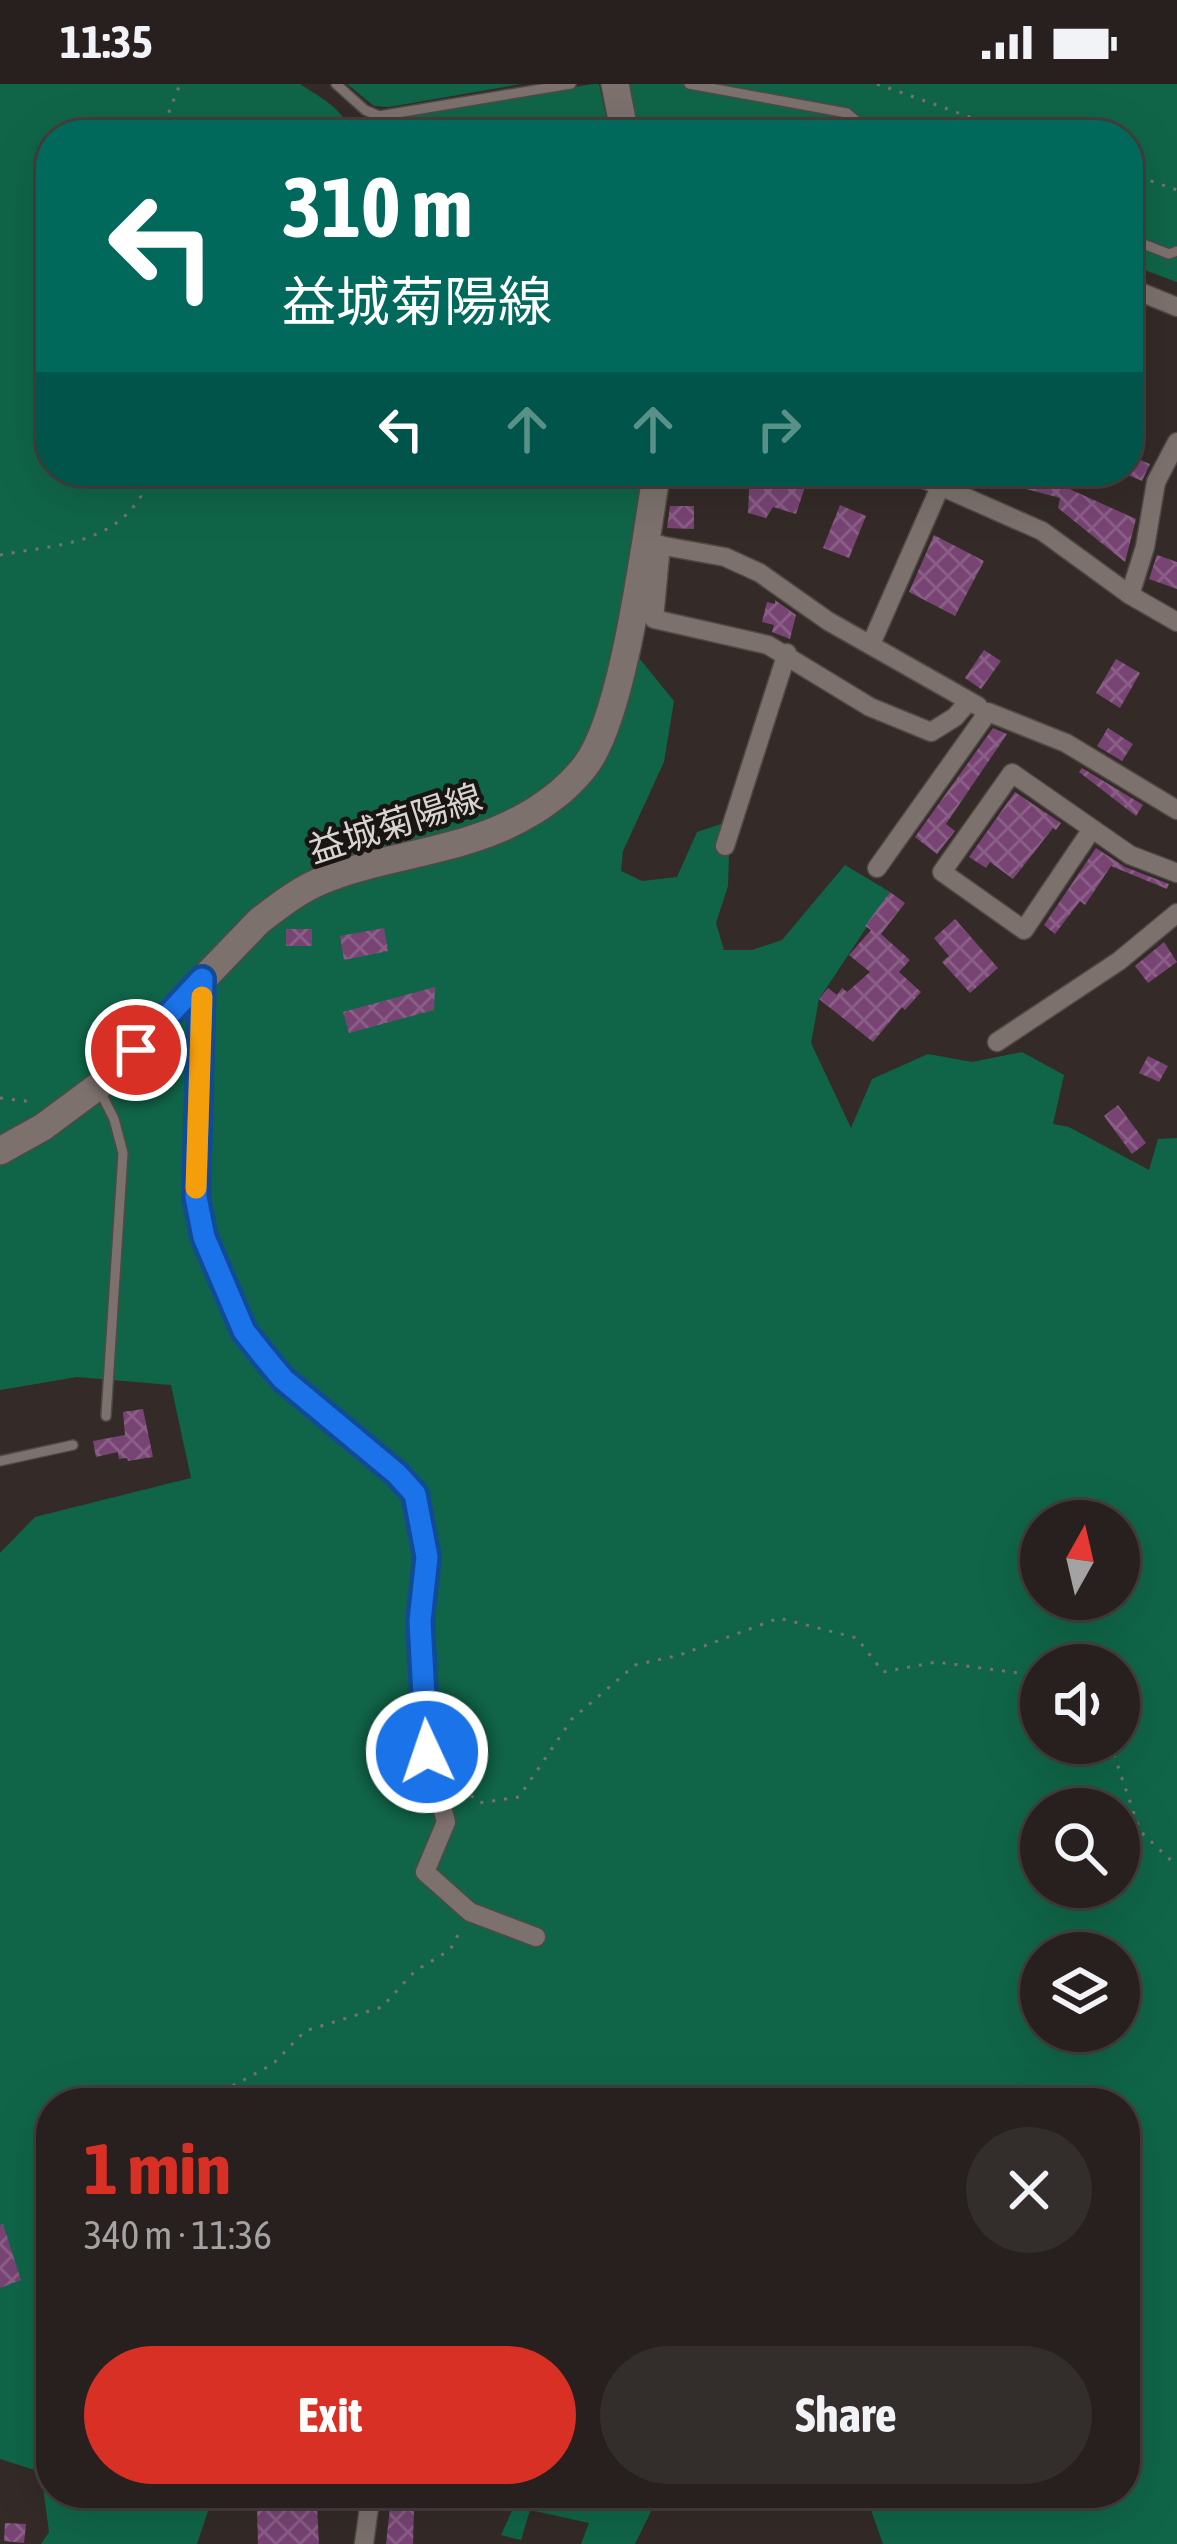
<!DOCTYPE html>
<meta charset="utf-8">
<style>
body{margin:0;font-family:"Asap Condensed","Noto Sans JP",sans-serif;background:#332d2b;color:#f1f3f6;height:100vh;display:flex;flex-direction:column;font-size:45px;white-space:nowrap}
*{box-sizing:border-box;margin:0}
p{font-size:39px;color:#a4a3a4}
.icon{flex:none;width:66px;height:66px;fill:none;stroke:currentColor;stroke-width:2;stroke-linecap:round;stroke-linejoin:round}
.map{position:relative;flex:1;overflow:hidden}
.panel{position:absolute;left:36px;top:2004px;width:1104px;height:420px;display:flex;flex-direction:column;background:#27201e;border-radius:48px;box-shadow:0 12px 48px #0002,0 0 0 3px #433e3c}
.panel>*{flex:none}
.hud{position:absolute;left:36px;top:36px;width:1107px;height:366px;border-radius:48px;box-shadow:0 12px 48px #0002,0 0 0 3px #433e3c;background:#00695c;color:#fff;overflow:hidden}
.needle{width:78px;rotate:8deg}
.controls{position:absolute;left:1020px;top:1416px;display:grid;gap:24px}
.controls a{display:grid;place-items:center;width:120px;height:120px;border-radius:50%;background:#27201e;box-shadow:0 12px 48px #0002,0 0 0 3px #433e3c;font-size:60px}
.pin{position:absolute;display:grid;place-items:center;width:102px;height:102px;color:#fff;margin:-51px;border:6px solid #fff;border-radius:50%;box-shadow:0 3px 12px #0007}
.me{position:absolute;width:132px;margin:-66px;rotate:357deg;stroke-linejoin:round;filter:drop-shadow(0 0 9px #0008)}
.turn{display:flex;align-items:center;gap:42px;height:252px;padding:0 48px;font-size:54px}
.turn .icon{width:156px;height:156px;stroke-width:2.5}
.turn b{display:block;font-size:84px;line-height:102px}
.lanes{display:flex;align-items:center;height:114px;padding:0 48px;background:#0003;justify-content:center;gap:60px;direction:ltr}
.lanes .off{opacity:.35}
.round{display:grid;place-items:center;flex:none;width:126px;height:126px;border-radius:63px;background:#332d2b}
.overview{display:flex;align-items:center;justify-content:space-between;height:204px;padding:0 48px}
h1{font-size:72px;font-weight:700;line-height:90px;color:#d93025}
.primary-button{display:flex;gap:24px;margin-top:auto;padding:24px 48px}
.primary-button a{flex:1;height:138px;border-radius:72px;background:#d93025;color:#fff;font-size:48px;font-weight:700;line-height:138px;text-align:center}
.primary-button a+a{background:#332d2b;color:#f1f3f6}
.status{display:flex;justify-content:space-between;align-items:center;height:84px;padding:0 60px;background:#27201e;direction:ltr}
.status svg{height:33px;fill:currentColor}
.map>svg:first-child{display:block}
.park{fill:#106548;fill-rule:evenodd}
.building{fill:url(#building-cross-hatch)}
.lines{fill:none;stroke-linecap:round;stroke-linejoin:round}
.service-casing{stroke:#504947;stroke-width:12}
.minor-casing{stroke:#504947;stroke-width:21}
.secondary-casing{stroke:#504947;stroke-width:30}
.path{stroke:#79716f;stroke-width:3;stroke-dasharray:3 9;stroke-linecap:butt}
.service{stroke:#7c716d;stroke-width:9}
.minor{stroke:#7c716d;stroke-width:18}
.secondary{stroke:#7c716d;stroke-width:27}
.route-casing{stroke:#114b97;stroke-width:30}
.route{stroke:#1a73e8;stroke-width:21}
.slow{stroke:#f59e0b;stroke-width:21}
.labels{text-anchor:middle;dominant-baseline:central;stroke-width:9;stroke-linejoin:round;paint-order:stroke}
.street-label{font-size:36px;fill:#d9d3d1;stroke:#191513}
</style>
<div class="status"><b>11:35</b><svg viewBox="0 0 49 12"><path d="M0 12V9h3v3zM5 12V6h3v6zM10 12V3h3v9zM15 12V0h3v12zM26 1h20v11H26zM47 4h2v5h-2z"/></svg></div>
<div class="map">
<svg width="1177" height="2460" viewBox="0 0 1177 2460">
<defs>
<pattern id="building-cross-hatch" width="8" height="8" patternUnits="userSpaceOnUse" patternTransform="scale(3)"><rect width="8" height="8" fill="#784474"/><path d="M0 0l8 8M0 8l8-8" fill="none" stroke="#8b5e87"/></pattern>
</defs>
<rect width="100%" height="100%" fill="#342b28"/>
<!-- park -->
<path class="park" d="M0 0H300C320 14 345 24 350 50L51 51V387H657L626 558 674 617 664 678 623 767 621 787 642 797 677 793 697 748 730 737 728 802 716 839 724 866H752L782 856 845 781 890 808 819 915 811 959 851 1044 872 995 928 970 972 978 1022 968 1064 991 1053 1040 1069 1043 1149 1086 1158 1055 1177 1054V2460H883L865 2409H1125V2019H51V2409H214L197 2460H41L49 2448 41 2388 0 2375V1469L35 1433 191 1394 171 1301 77 1293 0 1306ZM1041 1437H1119V1515H1041ZM1041 1581H1119V1659H1041ZM1041 1725H1119V1803H1041ZM1041 1869H1119V1947H1041Z
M347 0H521L389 23 374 22Z
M593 0H599L610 51H366L372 38Z
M626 0H1177V198L1128 180V51H786L735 43 637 40 631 33Z
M520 2409H660L635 2460H581L589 2439 530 2426 521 2456 501 2451Z"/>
<!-- building -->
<path class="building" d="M1128 371 1150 380 1142 397 1128 391Z
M750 387H786L808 394 796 430 773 423 766 434 748 429Z
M978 387H1047L1045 394 1136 435 1125 478 1058 424 1060 414 978 392Z
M840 421 866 432 849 474 823 464Z
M670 422H694V445L667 444Z
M934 451 984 477 955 532 909 508Z
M1157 471 1177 478V505L1149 495Z
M775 516 796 531 790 555 772 548 774 541 762 538 767 518 775 520Z
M984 566 1001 577 981 605 965 594Z
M1116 575 1140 589 1120 624 1096 609Z
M993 644 1007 650 946 740 955 747 937 770 915 753Z
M1108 644 1133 660 1122 677 1097 662Z
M1082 684 1143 721 1136 732 1079 688Z
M1015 708 1061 739 1056 746 1053 744 1013 795 990 778 986 784 969 773Z
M1096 764 1125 783 1169 800 1167 805 1111 782 1085 821 1080 817 1055 850 1044 841Z
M890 808 905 819 881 850 910 876 899 888 921 908 905 926 902 923 873 958 819 915 828 904 837 911 842 904 847 908 870 888 849 871 871 846 865 842Z
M955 835 998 884 970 909 942 878 949 872 934 854Z
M384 844 388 867 344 876 340 852Z
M286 845H312V862H286Z
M1164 858 1177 878 1148 899 1135 882Z
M435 903 434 926 349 949 343 928Z
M1148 972 1168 982 1159 998 1139 989Z
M1118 1021 1146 1059 1132 1070 1104 1032Z
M143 1325 153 1373 128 1377 127 1374 119 1375 118 1368 96 1373 93 1357 125 1351 123 1328Z
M3 2140 21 2196 0 2204V2141Z
M317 2423 319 2460H258L257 2425Z
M390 2424H414L413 2460H386Z
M5 2439 26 2440 24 2459 4 2457Z"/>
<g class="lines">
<!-- service casing -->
<g class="service-casing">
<path id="service" d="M336 0 365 26 379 32 571 0
M689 0 847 29 873 51
M1128 154 1169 170 1177 167
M100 1007 114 1035 123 1069 106 1332
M0 1377 73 1361"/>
</g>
<!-- minor casing -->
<g class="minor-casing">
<path id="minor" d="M623 43 752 51
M1128 203 1177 223
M906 387 1042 447 1130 511 1177 538
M653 460 725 473 760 489 828 537 978 622
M661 461 654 535 768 561 870 623 931 648 955 633 969 617
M1130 511 1145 463 1156 398 1177 358
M871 560 947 387
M1092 745 1024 846 942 788 1012 689 1130 771 1177 789
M725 762 787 569
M877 784 988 628 1066 659 1177 726
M203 895 196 1113 204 1153 222 1199 244 1247 283 1295 397 1390 415 1410 427 1473 420 1537 427 1668 446 1738 425 1788 470 1828 536 1853
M997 958 1119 877 1177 829
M364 2460 371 2409"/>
</g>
<!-- secondary casing -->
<g class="secondary-casing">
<path id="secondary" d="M615 0 625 51
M0 1067 43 1043 105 997 259 837C279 822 299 806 321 797 369 777 423 771 472 755 514 742 559 717 586 681 625 629 645 456 657 387"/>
</g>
<!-- path -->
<path class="path" d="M877 0 1021 51
M160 51 180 0
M1128 89 1177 106
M0 471C51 461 111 462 141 412L131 387
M0 1014 34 1018
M1110 1659 1140 1747 1177 1782
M454 1695 479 1719 519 1713 572 1635 635 1581 680 1571 779 1534 857 1554 883 1588 936 1578 1041 1592
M201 2019 273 1980 305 1947 382 1923 415 1887 450 1866 461 1845"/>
<!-- service -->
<use href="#service" class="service"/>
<!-- minor -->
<use href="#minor" class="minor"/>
<!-- secondary -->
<use href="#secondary" class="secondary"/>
</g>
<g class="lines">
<!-- route casing -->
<g class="route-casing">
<path id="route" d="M136 966 202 895 196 1113 204 1153 244 1247 263 1271 283 1295 397 1390 415 1410 427 1473 420 1537 427 1668"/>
</g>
<!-- route -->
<use href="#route" class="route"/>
<!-- slow -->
<path class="slow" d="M196 1104 202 913"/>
</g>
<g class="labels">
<!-- street labels -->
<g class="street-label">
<text transform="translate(395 739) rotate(-18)">益城菊陽線</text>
</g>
</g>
</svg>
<div class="controls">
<a><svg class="needle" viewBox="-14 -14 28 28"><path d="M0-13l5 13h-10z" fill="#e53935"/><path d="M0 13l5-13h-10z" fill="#a4a3a4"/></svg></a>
<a><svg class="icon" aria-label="sound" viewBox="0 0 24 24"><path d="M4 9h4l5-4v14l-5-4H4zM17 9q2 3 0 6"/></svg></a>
<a><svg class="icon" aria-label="search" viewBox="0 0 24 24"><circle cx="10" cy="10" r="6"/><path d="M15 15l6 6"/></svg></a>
<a><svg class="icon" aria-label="layers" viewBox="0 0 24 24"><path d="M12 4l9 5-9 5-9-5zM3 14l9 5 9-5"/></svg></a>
</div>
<div class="pin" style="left:136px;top:966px;background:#d93025"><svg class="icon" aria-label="arrive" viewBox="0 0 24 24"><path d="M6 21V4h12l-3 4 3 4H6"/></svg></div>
<svg class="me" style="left:427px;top:1668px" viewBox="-20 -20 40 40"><circle r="17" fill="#1a73e8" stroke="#fff" stroke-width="3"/><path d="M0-11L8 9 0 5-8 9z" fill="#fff"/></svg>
<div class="hud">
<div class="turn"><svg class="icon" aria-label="left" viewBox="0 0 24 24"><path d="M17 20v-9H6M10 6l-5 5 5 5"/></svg><div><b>310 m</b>益城菊陽線</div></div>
<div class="lanes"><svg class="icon" aria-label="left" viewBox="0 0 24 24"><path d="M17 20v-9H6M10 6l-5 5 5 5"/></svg><svg class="icon off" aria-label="ahead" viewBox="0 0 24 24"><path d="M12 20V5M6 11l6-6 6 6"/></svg><svg class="icon off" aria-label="ahead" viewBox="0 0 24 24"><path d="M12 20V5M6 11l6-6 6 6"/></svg><svg class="icon off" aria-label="right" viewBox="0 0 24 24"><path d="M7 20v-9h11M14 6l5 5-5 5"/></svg></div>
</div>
<section class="panel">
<div class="overview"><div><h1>1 min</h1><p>340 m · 11:36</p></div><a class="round"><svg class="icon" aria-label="close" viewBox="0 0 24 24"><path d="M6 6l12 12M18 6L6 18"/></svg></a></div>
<div class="primary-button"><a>Exit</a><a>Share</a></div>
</section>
</div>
